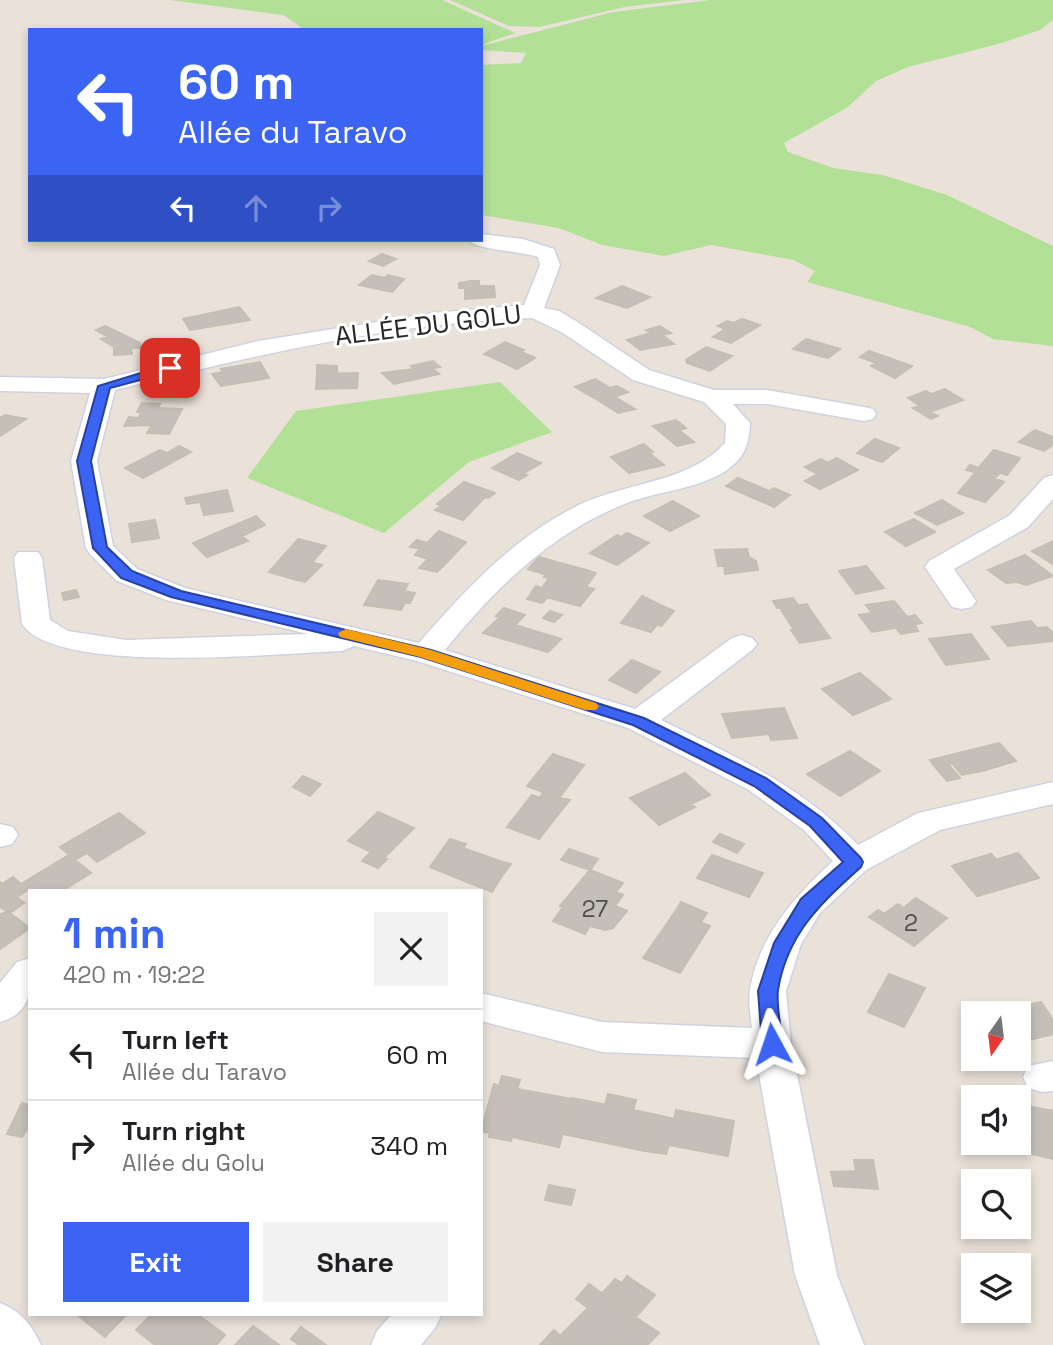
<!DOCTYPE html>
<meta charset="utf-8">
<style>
body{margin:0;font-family:"Space Grotesk",sans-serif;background:#f2f2f2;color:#202124;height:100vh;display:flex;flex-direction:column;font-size:26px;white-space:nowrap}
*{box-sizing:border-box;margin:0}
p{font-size:23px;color:#757577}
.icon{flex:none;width:38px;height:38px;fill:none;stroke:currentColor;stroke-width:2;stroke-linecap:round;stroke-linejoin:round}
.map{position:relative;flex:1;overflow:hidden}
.panel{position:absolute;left:28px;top:889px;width:455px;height:427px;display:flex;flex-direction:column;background:#fff;border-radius:0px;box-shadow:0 4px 10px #0003}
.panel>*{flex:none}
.hud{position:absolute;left:28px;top:28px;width:455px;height:214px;border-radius:0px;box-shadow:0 4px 10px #0003;background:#3b64f5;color:#fff;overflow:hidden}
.needle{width:46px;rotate:194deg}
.fabs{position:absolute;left:961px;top:1001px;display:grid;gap:14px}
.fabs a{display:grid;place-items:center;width:70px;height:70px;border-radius:0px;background:#fff;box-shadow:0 4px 10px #0003;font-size:35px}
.pin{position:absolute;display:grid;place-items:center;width:60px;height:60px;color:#fff;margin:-30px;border-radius:14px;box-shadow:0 4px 10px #0006}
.me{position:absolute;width:77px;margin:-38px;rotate:355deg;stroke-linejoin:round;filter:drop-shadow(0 0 5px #0008)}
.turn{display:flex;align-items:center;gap:24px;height:147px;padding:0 35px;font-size:32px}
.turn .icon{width:91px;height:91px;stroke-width:2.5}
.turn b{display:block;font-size:49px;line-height:60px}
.lanes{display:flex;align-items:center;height:66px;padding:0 35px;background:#0003;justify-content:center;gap:35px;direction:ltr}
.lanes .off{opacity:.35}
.round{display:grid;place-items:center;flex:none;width:74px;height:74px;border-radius:0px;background:#f2f2f2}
.summary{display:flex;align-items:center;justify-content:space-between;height:119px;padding:0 35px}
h1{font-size:42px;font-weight:700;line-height:52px;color:#3b64f5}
.cta{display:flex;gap:14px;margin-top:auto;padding:14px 35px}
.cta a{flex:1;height:80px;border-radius:0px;background:#3b64f5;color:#fff;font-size:28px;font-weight:700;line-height:80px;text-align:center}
.cta a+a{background:#f2f2f2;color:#202124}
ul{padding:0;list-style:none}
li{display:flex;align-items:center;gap:21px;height:91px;padding:0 35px;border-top:2px solid #e0e0e0}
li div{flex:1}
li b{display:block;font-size:26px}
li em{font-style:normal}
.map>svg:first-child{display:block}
.green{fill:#b2e096}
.building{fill:#c5bfb9;stroke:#c5beb3;stroke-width:2}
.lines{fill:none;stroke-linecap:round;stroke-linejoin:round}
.street-casing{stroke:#ced2e0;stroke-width:3}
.street{fill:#fff;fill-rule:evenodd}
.route{fill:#3b64f5;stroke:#26419f;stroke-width:2}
.slow{fill:#f59e0b}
.labels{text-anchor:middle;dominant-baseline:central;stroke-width:6;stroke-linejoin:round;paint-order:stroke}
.number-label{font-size:23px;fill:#4e4d4c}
.street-label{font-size:26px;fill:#272727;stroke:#fff}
</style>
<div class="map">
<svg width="1053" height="1345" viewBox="0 0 1053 1345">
<rect width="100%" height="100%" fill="#eae2d9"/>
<!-- green -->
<path class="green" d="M170 0H442L515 33 481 45V30H305L283 15Z
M450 0H684L625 7 539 27 509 26Z
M711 0H1053V20L1040 30 1002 43 908 67 876 81 848 107 784 143 788 152 833 168 883 175 947 195 1053 246V346L993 339 970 327 807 282 815 271 794 260 711 245 664 256 602 245 559 228 481 215V65L521 63 526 53 481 50V46L613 12Z
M500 382 552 432 469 462 384 533 247 478 296 411Z"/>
<!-- building -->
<path class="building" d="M382 254 396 259 383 266 369 261Z
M372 275 385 278 388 275 404 279 392 292 359 285Z
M471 281H479V286H494L495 297 465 299V288H459V283Z
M622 286 650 297 627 308 596 298Z
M239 307 250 320 190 330 183 319Z
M742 319 760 325 731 343 713 337 725 329 718 326 727 321 734 323Z
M105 326 140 343V348H131L132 354 114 355V347L101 339 108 337 96 330Z
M660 326 671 333 662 335 674 344 640 350 627 340 651 333 646 330Z
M806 339 840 349 828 358 793 349Z
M505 342 524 350 521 352 507 346 489 356 484 354Z
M507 346 535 358 517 369 489 356Z
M706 347 717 351 732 356 710 371 687 363 686 360Z
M869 351 912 366 895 378 871 366 876 363 860 357Z
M433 361 440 367 432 368 439 374 394 384 382 373 414 369 411 366Z
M260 362 269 378 221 386 212 374 223 372 221 369Z
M317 365 337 366V373L317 374Z
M358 373 357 388 316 389 317 374Z
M595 379 610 388 617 386 628 392 601 402 575 387Z
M945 389 963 400 930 412 938 416 931 419 913 408 920 406 917 404 936 397 931 394Z
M926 391 936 397 917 404 908 398Z
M615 397 635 409 618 413 601 402Z
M142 403 160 404 158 408 182 409 169 434 147 433 152 425 124 426 129 417 138 418 142 412H137Z
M5 415 26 419 0 436V418Z
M676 420 686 428 679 430 694 442 677 446 653 426Z
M1035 430 1053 437V445L1044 451 1019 442Z
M875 439 899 448 882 462 857 453Z
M644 444 653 452 649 453 664 465 629 473 611 457Z
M179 446 191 452 143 478 125 468 160 450 167 453Z
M994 450 1020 458 1007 475 980 466Z
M517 453 541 463 523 474 527 475 519 480 492 468Z
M837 458 858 470 820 489 805 481 818 474 812 471Z
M821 459 828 463 812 471 805 467Z
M970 465 999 474 995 478 966 470Z
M976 472 1004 482 985 502 958 493Z
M738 478 769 491 774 488 790 495 774 507 726 486Z
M464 482 495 493 488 498 485 497 463 520 435 510 441 506 437 504Z
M227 490 233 511 204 515 200 502 187 504 185 498Z
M942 500 963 513 937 525 915 513Z
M673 501 699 516 670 531 644 516Z
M256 516 265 525 242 536 248 541 207 557 193 543Z
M914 519 935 532 906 546 885 532Z
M155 520 159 538 132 542 129 524Z
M439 531 466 542 445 564 415 555 420 549 410 547 417 540 427 543Z
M627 533 649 543 617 565 590 553 617 535 621 537Z
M298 539 326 546 297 580 269 572Z
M1053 541V564L1032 551Z
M747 549 749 557 756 561 758 570 725 574 724 566H718L715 550Z
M1025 555 1053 576 1026 585 1017 582 1006 583 988 570Z
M539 557 554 561 544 574 528 569Z
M428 559 445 564 437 572 419 568Z
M556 562 583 569 572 583 594 589 580 606 531 593 536 586 542 588 549 578 544 577Z
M314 563 322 565 305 582 297 580Z
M866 566 884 588 856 594 839 571Z
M583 569 596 573 586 587 572 583Z
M378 580 408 584 404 591 415 593 410 603H405L401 610 364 605Z
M76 590 79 597 64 600 62 593Z
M532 593 548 597 542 603 527 599Z
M642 596 667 608 654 623 657 625 651 632 621 623Z
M793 598 798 605 777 608 773 601Z
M894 601 907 617 915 615 922 623 872 632 859 615 872 613 866 605Z
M807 604 809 608 788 611 799 629 794 630 780 608Z
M504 608 525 615 515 625 561 639 548 652 483 633 500 617 496 616Z
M667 608 674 611 661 626 654 623Z
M809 608 830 638 800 643 791 630 799 629 788 611Z
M550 611 562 615 554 622 543 618Z
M1031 621 1037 628 1047 627 1053 633V641L1008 646 992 627Z
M914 624 918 631 901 634 896 628Z
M971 634 989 659 946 665 929 639Z
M632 660 660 672 636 693 609 680Z
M860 673 891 699 853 715 822 689Z
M784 708 797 738 771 740 769 734 732 738 722 714Z
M999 743 1013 758 979 767 982 771 962 775 946 756Z
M850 751 880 771 840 796 807 774Z
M553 754 584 765 559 798 527 786Z
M946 756 953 763 936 768 930 760Z
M1013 758 1016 761 982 771 979 767Z
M948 764 960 778 947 781 936 768Z
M685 773 710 795 655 821 630 798Z
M303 776 321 784 310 796 293 787Z
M544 792 559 798 570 800 564 807 539 798Z
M532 795 564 807 539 839 507 827Z
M689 802 695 807 659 825 655 821Z
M378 812 414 828 384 858 348 841Z
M119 813 123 816 76 844 72 840Z
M123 816 145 833 97 862 87 853 75 860 60 847 72 840 76 844Z
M720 834 744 844 737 853 713 842Z
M450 839 466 844 463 848 503 862 495 874 502 876 492 892 430 867Z
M569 849 598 859 590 870 561 860Z
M371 852 384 858 387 859 378 868 362 861Z
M1018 853 1039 878 977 896 952 866 967 861 971 867Z
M991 854 996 859 971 867 967 861Z
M69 855 91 873 62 891 28 890 17 897 2 884 13 877 21 884Z
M712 855 763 873 749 897 697 878Z
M503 862 511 864 502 876 495 874Z
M590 870 623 883 616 892 623 895 615 906 627 911 613 928 605 930 590 926 585 934 553 921 563 907 560 906Z
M0 882 24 903 10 913 0 907Z
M916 898 947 918 914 946 869 917 878 910 891 918Z
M681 902 707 913 701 922 675 912Z
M898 904 904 908 891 918 884 914Z
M7 911 30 928 0 949V915Z
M675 912 710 926 680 973 643 958Z
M889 974 925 988 904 1027 868 1012Z
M1041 1002 1053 1020V1034L1018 1043V1013H994Z
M502 1076 520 1080 517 1089 572 1099 559 1147 512 1137 511 1141 489 1137 490 1133 485 1132Z
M494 1084 499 1086 485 1132 481 1131Z
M608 1094 636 1100 633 1110 605 1105Z
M572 1098 653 1114 645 1151 563 1134Z
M22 1103 30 1105V1125L22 1137 7 1134Z
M1022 1105 1053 1111V1146L1020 1138Z
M676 1110 734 1121 728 1156 669 1145 666 1154 645 1151 653 1114 674 1119Z
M1020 1138 1053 1146V1159L1020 1151Z
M854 1160H873L878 1189 834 1186 831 1172 856 1171Z
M549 1185 575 1190 571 1205 545 1200Z
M627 1276 655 1295 643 1309 609 1286 615 1279 622 1283Z
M589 1284 641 1321 617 1345H571L560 1336 588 1308 576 1299Z
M609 1286 643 1309 636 1317 602 1293Z
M76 1314H127L105 1337Z
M152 1314H197L225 1335 216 1345H155L136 1330Z
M641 1321 659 1333 647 1345H617Z
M253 1326 279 1345H235Z
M301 1327 326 1345H299L291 1339Z
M554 1330 560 1336 571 1345H540Z"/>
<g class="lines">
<!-- street casing -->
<g class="street-casing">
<path id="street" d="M481 234 523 239 554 249 560 265 544 308 559 311 579 323 649 370 714 390H767L864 407 873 409 876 414 873 419 864 421 767 404H733L750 423C749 446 744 459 724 472 694 490 658 491 627 503 552 532 494 589 445 650L635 709 732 638 742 635 752 638 757 644 752 650 661 720C736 757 799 784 858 845L918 813 1053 782V804L940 830 866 870 820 913 801 944 786 991 791 1044 837 1275 864 1345H820L795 1275 756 1058 602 1052 481 1021V993L602 1022 752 1028C751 1017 748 1002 750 990 758 937 795 896 833 861L804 830 749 790 628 728 417 661 354 646 342 651C279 653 57 676 22 624L14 558 18 552H38L42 558 50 620 68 631 126 640 308 634 166 600 117 581 90 554 86 548 71 461 90 393 0 391V377L104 379 258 341 433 313 524 305 540 265 538 257C521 251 476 250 468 240H481ZM532 318 563 333 633 380 704 402 726 424 725 443C688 484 623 482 575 507 512 539 464 591 419 643L185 588 137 569 113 546 97 461 115 390C247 357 394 322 532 318Z
M1053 475V499L1028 527 954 569 976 601 972 607 962 609 952 607 925 567 929 561 1010 515 1044 478Z
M0 824 13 827 18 835 12 844 0 847Z
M30 958C30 988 34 1012 0 1022V983L17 962Z
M1053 1061V1091L1042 1092 1028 1088 1023 1077 1028 1066Z
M0 1303C21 1311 32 1325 41 1345H0Z
M392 1314H442L435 1328 421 1345H371L377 1331Z"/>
</g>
<!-- street -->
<use href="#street" class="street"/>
</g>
<!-- route -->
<path class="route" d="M170 364 174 365V371L110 388 91 461 107 547 132 571 181 591 431 650 644 718 766 778 822 818 861 858 863 862 861 867C821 903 787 934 778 990 776 1006 781 1027 783 1044L780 1050H765L762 1044 758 991 774 943 801 899 843 862 810 826 754 786 633 725 421 657 171 597 121 578 93 548 77 461 98 386Z"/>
<!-- slow -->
<path class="slow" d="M346 629 431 650 596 703 599 706 596 710H585L420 657 340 637 338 633Z"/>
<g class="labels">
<!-- number labels -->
<g class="number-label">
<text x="595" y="909">27</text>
<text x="911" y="923">2</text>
</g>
<!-- street labels -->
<g class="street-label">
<text transform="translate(428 325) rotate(-7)">ALLÉE DU GOLU</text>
</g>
</g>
</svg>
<div class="fabs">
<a><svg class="needle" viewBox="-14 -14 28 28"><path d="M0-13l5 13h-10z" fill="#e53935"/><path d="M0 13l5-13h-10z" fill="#757577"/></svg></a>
<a><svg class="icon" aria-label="sound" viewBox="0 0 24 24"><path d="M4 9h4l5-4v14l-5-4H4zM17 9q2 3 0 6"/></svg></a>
<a><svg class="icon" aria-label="search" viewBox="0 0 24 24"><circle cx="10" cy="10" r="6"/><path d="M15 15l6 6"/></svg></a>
<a><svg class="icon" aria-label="layers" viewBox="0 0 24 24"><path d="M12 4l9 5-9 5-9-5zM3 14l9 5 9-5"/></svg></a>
</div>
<div class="pin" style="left:170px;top:368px;background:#d93025"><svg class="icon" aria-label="arrive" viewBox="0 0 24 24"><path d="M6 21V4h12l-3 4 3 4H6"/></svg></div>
<svg class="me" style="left:772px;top:1044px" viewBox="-20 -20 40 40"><path d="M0-17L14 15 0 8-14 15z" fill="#3b64f5" stroke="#fff" stroke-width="4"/></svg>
<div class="hud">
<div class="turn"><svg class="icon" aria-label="left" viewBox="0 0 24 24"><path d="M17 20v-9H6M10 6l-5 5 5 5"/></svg><div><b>60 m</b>Allée du Taravo</div></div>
<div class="lanes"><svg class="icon" aria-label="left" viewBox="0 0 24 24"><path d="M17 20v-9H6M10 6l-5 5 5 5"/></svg><svg class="icon off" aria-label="ahead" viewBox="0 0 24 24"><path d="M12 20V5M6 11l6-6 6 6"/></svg><svg class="icon off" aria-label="right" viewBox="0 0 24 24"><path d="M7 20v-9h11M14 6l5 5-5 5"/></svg></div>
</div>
<section class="panel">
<div class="summary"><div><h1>1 min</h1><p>420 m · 19:22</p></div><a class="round"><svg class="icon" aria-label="close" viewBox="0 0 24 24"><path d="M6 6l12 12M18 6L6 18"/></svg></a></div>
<ul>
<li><svg class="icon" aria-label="left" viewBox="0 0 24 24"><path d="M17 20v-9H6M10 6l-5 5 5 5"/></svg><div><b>Turn left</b><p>Allée du Taravo</p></div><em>60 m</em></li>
<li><svg class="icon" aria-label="right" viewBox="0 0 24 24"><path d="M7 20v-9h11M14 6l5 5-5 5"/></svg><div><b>Turn right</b><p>Allée du Golu</p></div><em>340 m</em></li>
</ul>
<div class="cta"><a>Exit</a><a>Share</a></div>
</section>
</div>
